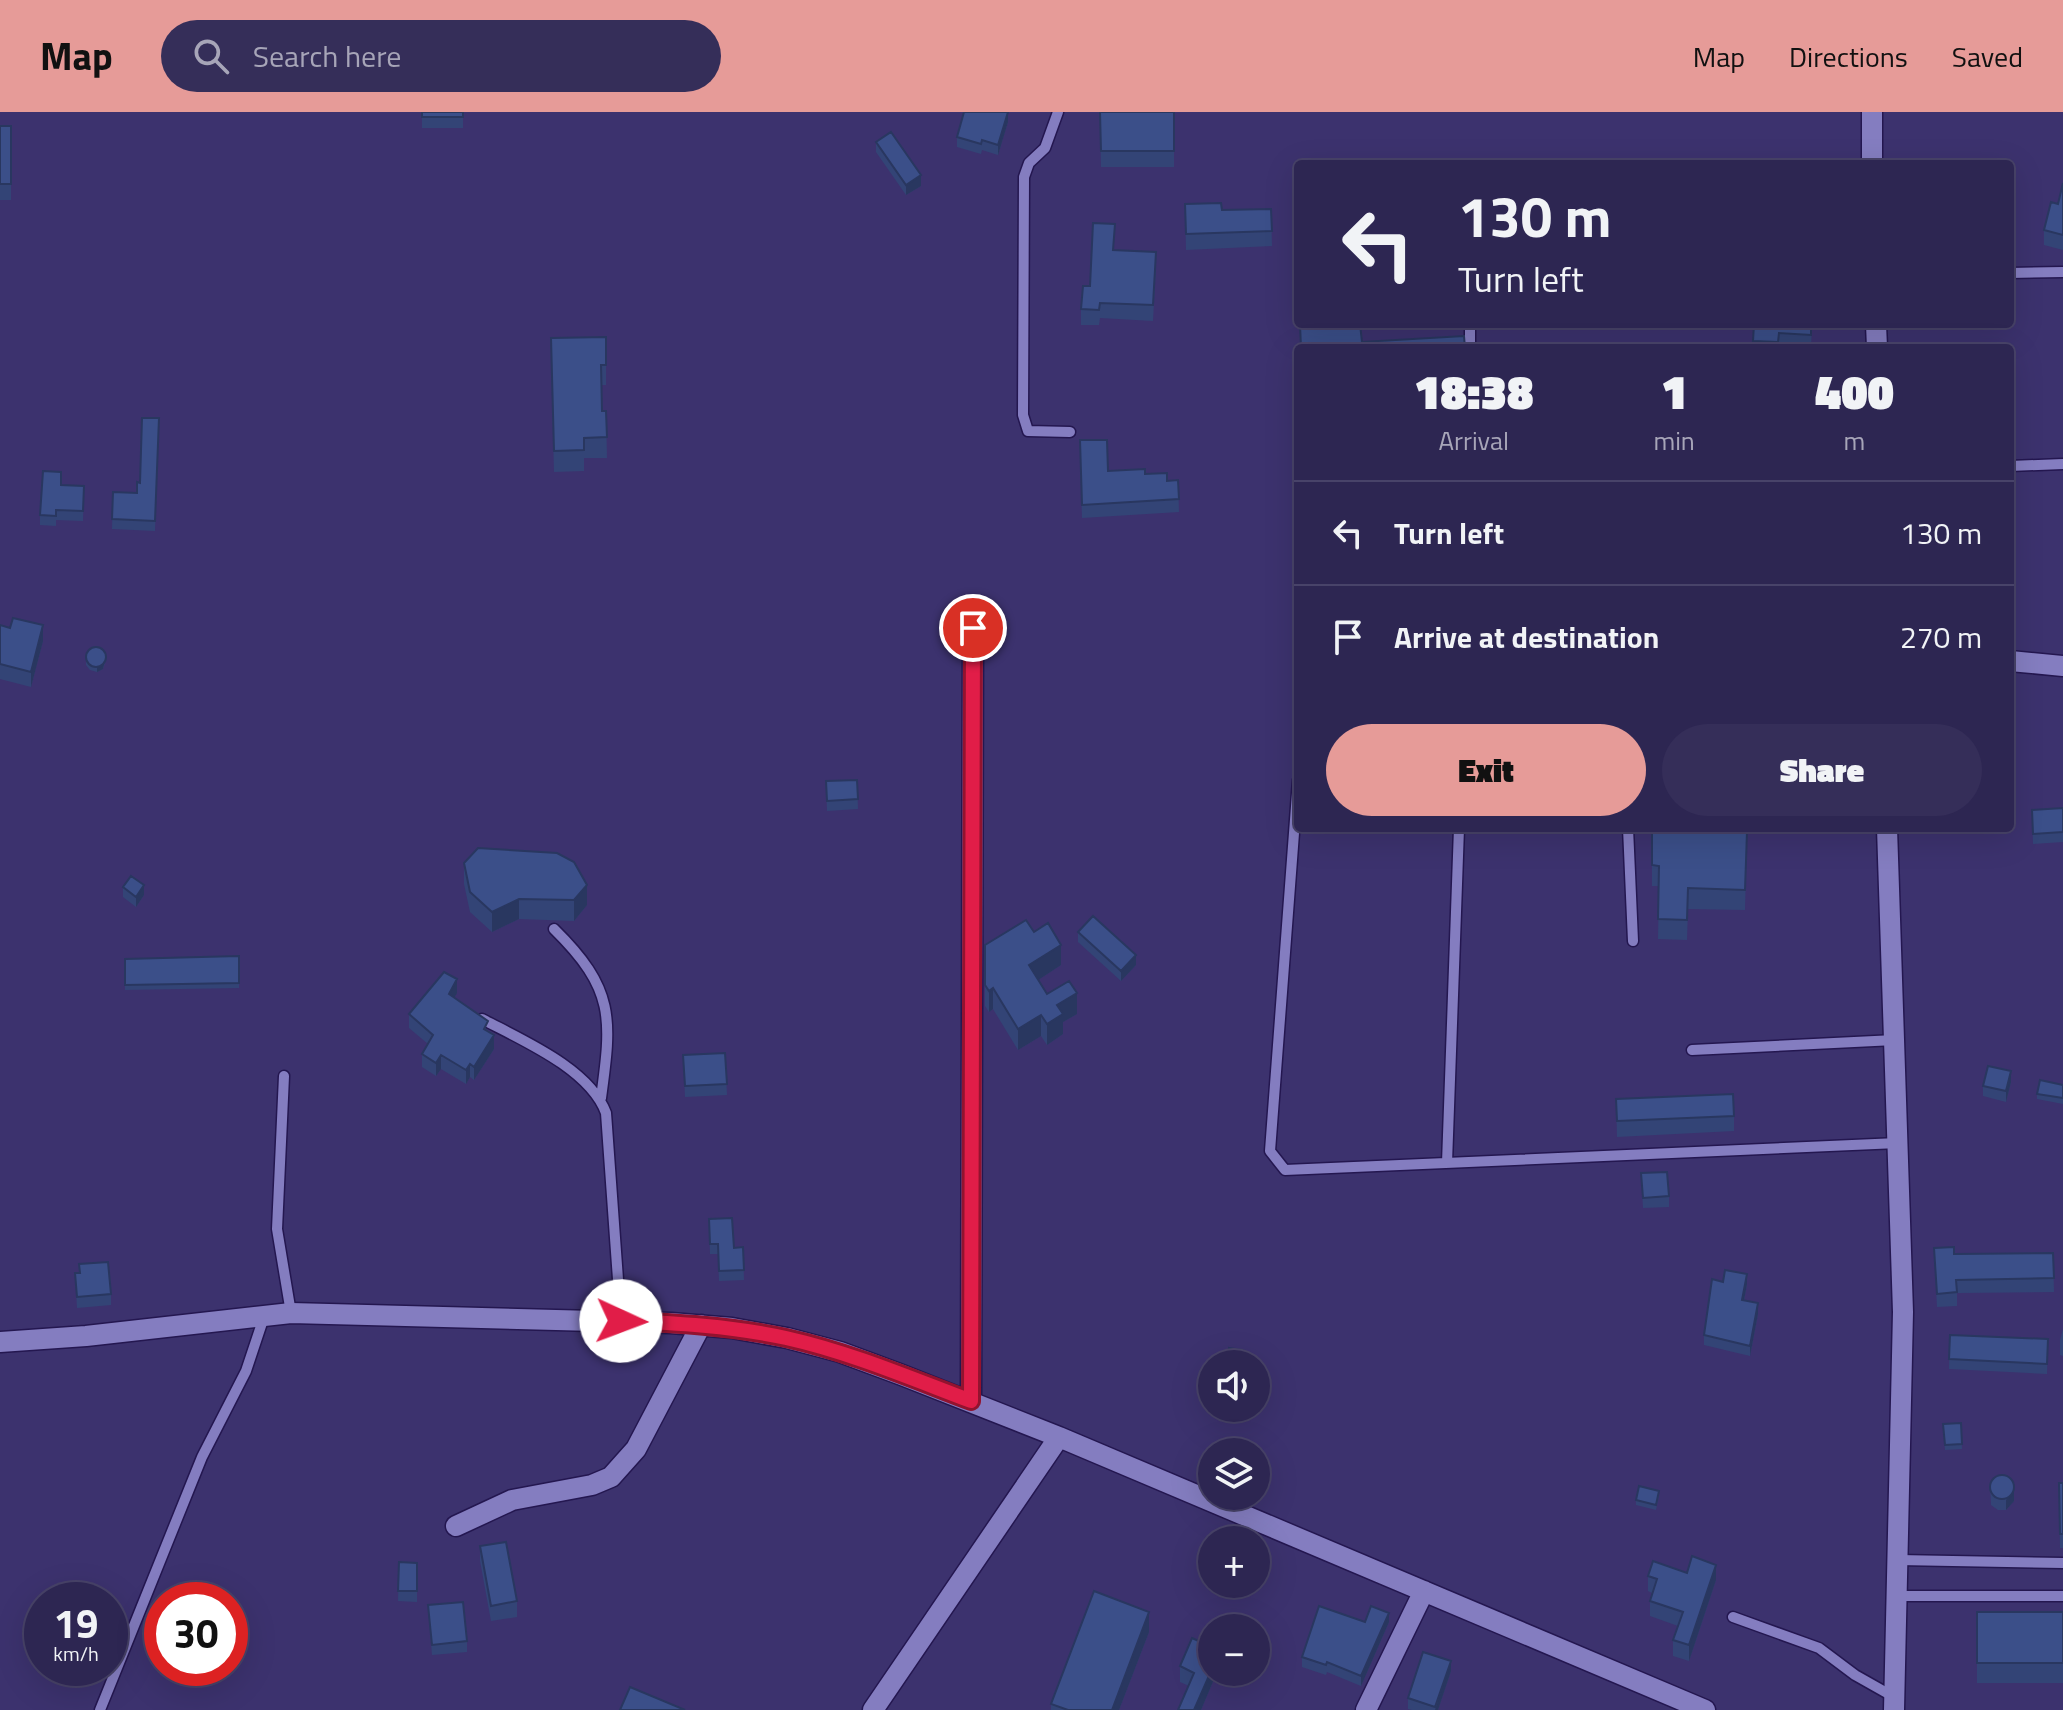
<!DOCTYPE html>
<meta charset="utf-8">
<style>
body{margin:0;font-family:"Titillium Web",sans-serif;background:#352e59;color:#f1f3f6;height:100vh;display:flex;flex-direction:column;font-size:30px;white-space:nowrap}
*{box-sizing:border-box;margin:0}
p{font-size:26px;color:#a7a5b8}
.icon{flex:none;width:44px;height:44px;fill:none;stroke:currentColor;stroke-width:2;stroke-linecap:round;stroke-linejoin:round}
.map{position:relative;flex:1;overflow:hidden}
.details{position:absolute;left:1294px;top:232px;width:720px;height:488px;display:flex;flex-direction:column;background:#2d2652;border-radius:8px;box-shadow:0 8px 32px #0002,0 0 0 2px #484369}
.details>*{flex:none}
.hud{position:absolute;left:1294px;top:48px;width:720px;height:168px;border-radius:8px;box-shadow:0 8px 32px #0002,0 0 0 2px #484369;background:#2d2652;color:#f1f3f6;overflow:hidden}
.fabs{position:absolute;left:1198px;top:1238px;display:grid;gap:16px}
.fabs a{display:grid;place-items:center;width:72px;height:72px;border-radius:50%;background:#2d2652;box-shadow:0 8px 32px #0002,0 0 0 2px #484369;font-size:40px}
.speed{position:absolute;left:24px;top:1470px;display:flex;gap:16px;font-size:40px;font-weight:700;text-align:center}
.speed>*{display:grid;place-content:center;width:104px;height:104px;border-radius:50%;background:#2d2652;box-shadow:0 8px 32px #0002,0 0 0 2px #484369;line-height:1}
.speed small{font-size:20px;font-weight:400}
.speed .limit{border:12px solid #d22;background:#fff;color:#111}
.pin{position:absolute;display:grid;place-items:center;width:68px;height:68px;color:#fff;margin:-34px;border:4px solid #fff;border-radius:50%;box-shadow:0 2px 8px #0007}
.me{position:absolute;width:88px;margin:-44px;rotate:92deg;stroke-linejoin:round;filter:drop-shadow(0 0 6px #0008)}
.turn{display:flex;align-items:center;gap:28px;height:168px;padding:0 32px;font-size:36px}
.turn .icon{width:104px;height:104px;stroke-width:2.5}
.turn b{display:block;font-size:56px;line-height:68px}
.eta{display:flex;justify-content:space-evenly;align-items:center;height:136px;text-align:center}
.eta b{font-size:48px;font-weight:800;line-height:56px}
.primary-button{display:flex;gap:16px;margin-top:auto;padding:16px 32px}
.primary-button a{flex:1;height:92px;border-radius:48px;background:#e69b98;color:#111;font-size:32px;font-weight:800;line-height:92px;text-align:center}
.primary-button a+a{background:#352e59;color:#f1f3f6}
ul{padding:0;list-style:none}
li{display:flex;align-items:center;gap:24px;height:104px;padding:0 32px;border-top:2px solid #484369}
li div{flex:1}
li b{display:block;font-size:30px}
li em{font-style:normal}
header{display:flex;align-items:center;gap:48px;box-sizing:border-box;height:112px;padding:0 40px;background:#e69b98;color:#111}
header strong{font-size:38px}
nav{display:flex;gap:44px;margin-inline-start:auto;font-size:28px}
.search{width:560px;height:72px;background:#352e59;display:flex;align-items:center;gap:20px;box-sizing:border-box;padding:0 28px;border-radius:44px;color:#a7a5b8;font-size:30px}
.map>svg:first-child{display:block}
.lines{fill:none;stroke-linecap:round;stroke-linejoin:round}
.lane-casing{stroke:#241750;stroke-width:13}
.street-casing{stroke:#241750;stroke-width:23}
.lane{stroke:#847dc0;stroke-width:10}
.street{stroke:#847dc0;stroke-width:20}
.wall{fill:#334476}
.shaded-wall{fill:#293760}
.building{fill:#3b4f89;stroke:#293760;stroke-width:2}
.route-casing{stroke:#92132f;stroke-width:20}
.route{stroke:#e11d48;stroke-width:14}
</style>
<header>
<strong>Map</strong>
<div class="search"><svg class="icon" aria-label="search" viewBox="0 0 24 24"><circle cx="10" cy="10" r="6"/><path d="M15 15l6 6"/></svg>Search here</div>
<nav><a>Map</a><a>Directions</a><a>Saved</a></nav>
</header>
<div class="map">
<svg width="2063" height="1598" viewBox="0 0 2063 1598">
<rect width="100%" height="100%" fill="#3c326e"/>
<g class="lines">
<!-- lane casing -->
<g class="lane-casing">
<path id="lane" d="M1058 0 1045 36 1029 51 1024 65 1023 303 1028 319 1070 320
M2010 161 2063 160
M1470 212V236
M2010 354 2063 352
M1298 668 1270 1039 1285 1058 1898 1031
M1628 716 1633 829
M554 817C615 877 612 906 601 986
M482 907C522 928 590 957 606 1001L621 1209
M1692 938 1895 928
M284 964 277 1117 291 1201
M1447 1051 1459 716
M1898 1448 2063 1451
M1896 1484H2063
M1733 1505 1819 1536 1855 1563 1894 1585
M100 1598 202 1345 246 1259 264 1205"/>
</g>
<!-- street casing -->
<g class="street-casing">
<path id="street" d="M1872 0V52
M1876 212 1877 236
M2010 549 2063 554
M1887 716 1903 1200 1894 1598
M0 1230 86 1224 291 1201 671 1211 732 1216 787 1226 840 1240 902 1263 1059 1325 1705 1598
M971 1289 973 516
M456 1414 512 1388 592 1373 611 1365 636 1337 701 1213
M873 1598 1059 1325
M1366 1598 1424 1479"/>
</g>
<!-- lane -->
<use href="#lane" class="lane"/>
<!-- street -->
<use href="#street" class="street"/>
</g>
<!-- wall -->
<path class="wall" d="M422 0H463V16H422Z
M1100 0H1174V55H1101Z
M1008 10 998 43 982 38 981 42 957 35V25Z
M0 14H11V88H0Z
M876 30 921 74 906 83 876 40Z
M2063 71V138L2044 133V118L2058 92Z
M1185 92 1222 98 1271 97 1272 134 1186 138Z
M1298 127V207L1293 145V128Z
M1114 138 1156 155 1153 209 1100 206 1099 213H1081V197L1090 174Z
M1754 212H1812L1811 236H1753Z
M606 225V273H601L602 299H606L607 346H584V359L554 360 551 247Z
M159 306 155 419 112 417 113 380 137 381Z
M1080 342 1108 359 1145 362 1167 369 1178 368 1179 400 1082 406Z
M61 373 84 374 83 409 56 408V414L40 413V403Z
M0 513 43 529 31 575 0 567Z
M86 541 106 548 103 557 97 560 90 558 86 553Z
M857 668 858 697 827 699 826 669Z
M2063 696V730L2033 732 2032 698Z
M1700 719 1747 720 1745 798 1688 797 1687 828 1658 827 1659 774H1652V721H1672Z
M464 751 587 793 574 809 519 807 492 820 470 800 464 772Z
M123 775 144 783 136 795 123 785Z
M1034 820 1061 853 1038 868 1047 882 1077 902 1063 910V922L1047 933 1041 924 1018 938 993 897 989 900 985 894V833Z
M1078 820 1136 853 1121 869 1078 830Z
M239 844V876L125 878V847Z
M457 881 454 886 488 919 494 937 474 968 470 965 466 972 441 957 436 964 422 955V942L428 932 409 916V902Z
M725 941 727 983 685 985 683 943Z
M2011 970 2006 990 1983 984V974Z
M2063 973V992L2037 987V982Z
M1616 987 1734 1004V1019L1617 1025Z
M1641 1061 1669 1084V1095L1643 1096Z
M709 1107 734 1136 743 1135 744 1168 719 1169 718 1142H710Z
M1934 1136 1954 1142 2053 1141 2054 1180 1957 1181V1194L1937 1195Z
M79 1152 111 1182V1193L77 1196 75 1161H79Z
M1723 1170 1747 1172 1744 1189 1758 1202 1750 1244 1704 1233V1223Z
M2063 1217V1244L2060 1243V1228Z
M1950 1223 2048 1227 2047 1262 1949 1257Z
M1217 1296H1234L1231 1310 1217 1307Z
M1961 1311 1962 1337 1945 1338 1943 1312Z
M1990 1370 2014 1389 2006 1398H1998L1991 1393Z
M2059 1371H2063V1436H2060Z
M1659 1384 1656 1398 1636 1393V1388Z
M480 1434 517 1489V1505L491 1509 480 1449Z
M399 1450 417 1451V1490L398 1489Z
M1687 1461 1716 1468 1689 1549 1673 1544V1528L1678 1514 1650 1504V1489L1652 1481 1648 1479V1464Z
M428 1493 467 1529V1540L432 1543Z
M1977 1500H2063V1571H1977Z
M1365 1510H1389L1361 1574 1327 1560 1326 1563 1302 1555V1545Z
M1149 1520 1119 1598H1051V1592Z
M1180 1554 1217 1560 1201 1598H1178L1189 1574 1180 1570Z
M1451 1559 1438 1598H1412L1408 1597V1586Z"/>
<!-- shaded-wall -->
<path class="shaded-wall" d="M1008 0V10L998 43V33Z
M921 63V74L906 83V73Z
M43 513V529L31 575V560Z
M106 543 103 557 97 560V555Z
M144 773V783L136 795V785Z
M587 773V793L574 809V788Z
M519 787V807L492 820V800Z
M1061 833V853L1029 874V853Z
M1136 843V853L1121 869V859Z
M457 867V881L449 895V882Z
M993 876V897L989 900V879Z
M1077 881V902L1063 910V922L1047 933V912L1057 893Z
M1041 903V924L1018 938V917Z
M494 923V937L474 968V955Z
M441 943V957L436 964V951Z
M470 952V965L466 972V958Z
M2011 959V970L2006 990V979Z
M1747 1162V1172L1742 1199V1188Z
M1758 1191V1202L1750 1244V1234Z
M2014 1379V1389L2006 1398V1388Z
M1716 1453V1468L1689 1549V1533Z
M1149 1500V1520L1119 1598H1112Z
M1389 1501V1510L1361 1574V1564Z
M1451 1549V1559L1438 1598H1435Z
M1212 1557V1560H1217L1201 1598H1194Z"/>
<!-- building -->
<path class="building" d="M422 0H463V5H422Z
M964 0H1008L998 33 982 28 981 32 957 25Z
M1100 0H1174V39H1101Z
M0 14H11V72H0Z
M891 20 921 63 906 73 876 30Z
M2063 71V123L2044 118 2051 90 2058 92Z
M1221 91 1222 98 1271 97 1272 119 1186 122 1185 92Z
M1093 111 1115 112 1113 138 1156 140 1153 193 1100 191 1099 198 1081 197 1083 174H1090Z
M1298 127V190L1293 128Z
M1300 212H1360L1362 230 1464 224 1465 236H1301Z
M1754 212H1811V223L1779 221 1778 230 1753 229Z
M606 225V253H601L602 299H606L607 325 584 326V338L554 339 551 226Z
M142 306H159L155 409 112 407 113 380 137 381V370L140 371Z
M1080 328H1107L1108 359 1145 357V362L1167 361V369L1178 368 1179 387 1082 393Z
M43 359 61 360V373L84 374 83 399 56 398V404L40 403Z
M13 506 43 513 31 560 0 552V513L10 516Z
M86 545a10 10 0 1 1 20 0a10 10 0 1 1-20 0Z
M857 668 858 687 827 689 826 669Z
M2063 696V720L2033 722 2032 698Z
M1672 716H1700V719L1747 720 1745 778 1688 776 1687 808 1658 807 1659 754 1652 753V721H1672Z
M478 736 557 741 574 750 587 773 574 788 519 787 492 800 470 780 464 751Z
M131 764 144 773 136 785 123 775Z
M1093 804 1136 843 1121 859 1078 820Z
M1026 808 1034 820 1048 811 1061 833 1029 853 1047 882 1069 869 1077 881 1057 893 1063 902 1047 912 1041 903 1018 917 993 876 989 879 985 873V833Z
M239 844V871L125 873V847Z
M444 860 457 867 449 882 488 909 484 917 494 923 474 955 470 952 466 958 441 943 436 951 422 942 433 923 409 902Z
M725 941 727 972 685 974 683 943Z
M1988 954 2011 959 2006 979 1983 974Z
M2040 968 2063 973V986L2037 982Z
M1733 982 1734 1004 1617 1009 1616 987Z
M1667 1060 1669 1084 1643 1086 1641 1061Z
M732 1106 734 1136 743 1135 744 1158 719 1159 718 1132H710L709 1107Z
M1954 1135V1142L2053 1141 2054 1166 1956 1168 1957 1180 1937 1182 1934 1136Z
M108 1150 111 1182 77 1185 75 1161H80L79 1152Z
M1725 1158 1747 1162 1742 1188 1758 1191 1750 1234 1704 1223 1712 1167 1723 1170Z
M1950 1223 2048 1227 2047 1252 1949 1247Z
M1229 1236 1243 1238 1240 1252H1226Z
M1217 1296H1232L1231 1300Z
M1961 1311 1962 1332 1945 1333 1943 1312Z
M1990 1375a12 12 0 1 1 24 0a12 12 0 1 1-24 0Z
M2059 1371H2063V1422H2060Z
M1639 1374 1659 1379 1656 1393 1636 1388Z
M506 1430 517 1489 491 1494 480 1434Z
M1692 1444 1716 1453 1689 1533 1673 1528 1683 1500 1650 1489 1657 1467 1648 1464 1653 1449 1687 1461Z
M399 1450 417 1451V1479H398Z
M1094 1479 1149 1500 1112 1598H1068L1051 1592Z
M463 1490 467 1529 432 1533 428 1493Z
M1319 1494 1365 1510 1371 1494 1389 1501 1361 1564 1327 1550 1326 1553 1302 1545Z
M1977 1500H2063V1551H1977Z
M1192 1526 1212 1535V1557L1194 1598H1178L1194 1561 1180 1554Z
M1423 1540 1451 1549 1435 1595 1408 1586Z
M630 1575 685 1598H620Z"/>
<g class="lines">
<!-- route casing -->
<g class="route-casing">
<path id="route" d="M621 1209C676 1211 731 1214 786 1226 849 1240 910 1266 971 1289L973 516"/>
</g>
<!-- route -->
<use href="#route" class="route"/>
</g>
</svg>
<div class="fabs">
<a><svg class="icon" aria-label="sound" viewBox="0 0 24 24"><path d="M4 9h4l5-4v14l-5-4H4zM17 9q2 3 0 6"/></svg></a>
<a><svg class="icon" aria-label="layers" viewBox="0 0 24 24"><path d="M12 4l9 5-9 5-9-5zM3 14l9 5 9-5"/></svg></a>
<a>+</a>
<a>−</a>
</div>
<div class="speed"><div>19<small>km/h</small></div><div class="limit">30</div></div>
<div class="pin" style="left:973px;top:516px;background:#d93025"><svg class="icon" aria-label="arrive" viewBox="0 0 24 24"><path d="M6 21V4h12l-3 4 3 4H6"/></svg></div>
<svg class="me" style="left:621px;top:1209px" viewBox="-20 -20 40 40"><circle r="19" fill="#fff"/><path d="M0-13L10 11 0 6-10 11z" fill="#e11d48"/></svg>
<div class="hud">
<div class="turn"><svg class="icon" aria-label="left" viewBox="0 0 24 24"><path d="M17 20v-9H6M10 6l-5 5 5 5"/></svg><div><b>130 m</b>Turn left</div></div>
</div>
<section class="details">
<div class="eta">
<div><b>18:38</b><p>Arrival</p></div>
<div><b>1</b><p>min</p></div>
<div><b>400</b><p>m</p></div>
</div>
<ul>
<li><svg class="icon" aria-label="left" viewBox="0 0 24 24"><path d="M17 20v-9H6M10 6l-5 5 5 5"/></svg><div><b>Turn left</b></div><em>130 m</em></li>
<li><svg class="icon" aria-label="arrive" viewBox="0 0 24 24"><path d="M6 21V4h12l-3 4 3 4H6"/></svg><div><b>Arrive at destination</b></div><em>270 m</em></li>
</ul>
<div class="primary-button"><a>Exit</a><a>Share</a></div>
</section>
</div>
